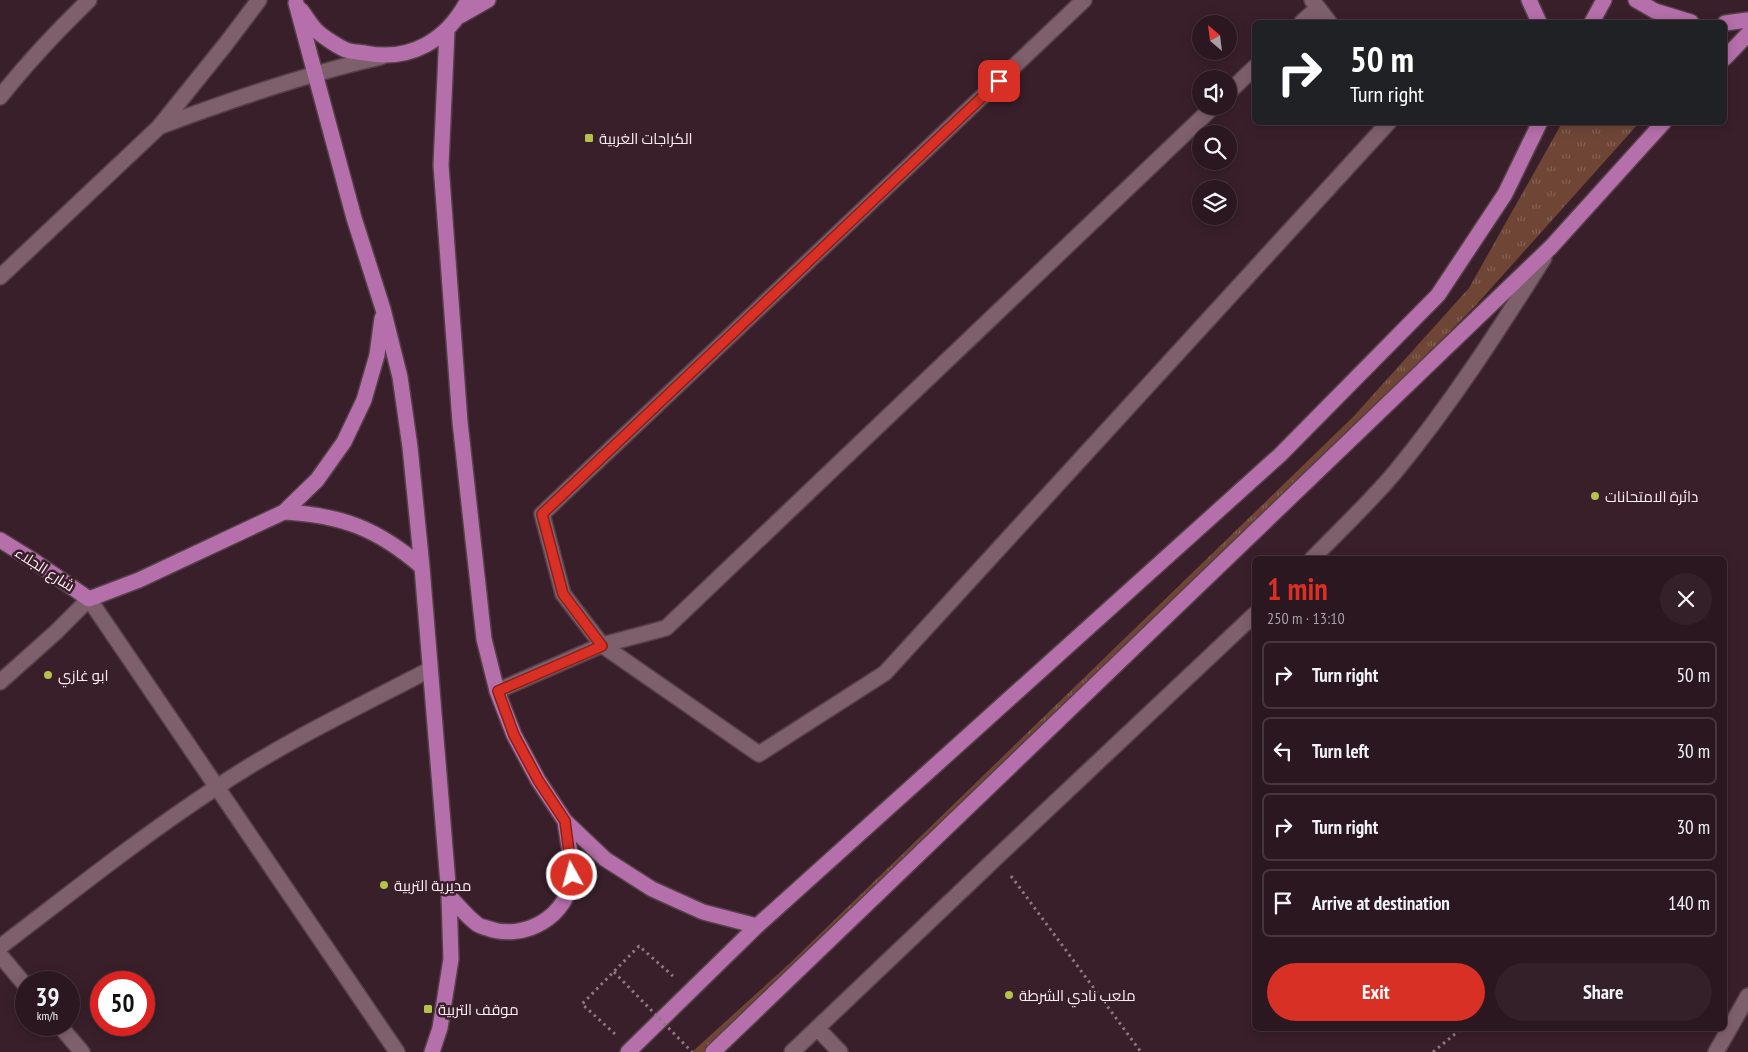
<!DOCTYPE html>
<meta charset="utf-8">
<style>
body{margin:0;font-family:"PT Sans Narrow",Cairo,sans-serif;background:#332029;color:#f1f3f6;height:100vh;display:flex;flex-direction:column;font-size:19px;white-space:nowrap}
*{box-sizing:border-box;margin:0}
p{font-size:16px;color:#a69fa5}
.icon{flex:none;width:28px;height:28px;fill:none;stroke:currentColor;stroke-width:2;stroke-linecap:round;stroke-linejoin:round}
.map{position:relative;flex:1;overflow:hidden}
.details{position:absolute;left:1252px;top:556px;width:475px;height:475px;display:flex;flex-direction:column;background:#2b1720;border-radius:8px;box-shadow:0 2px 12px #0003,0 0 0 1px #47363e}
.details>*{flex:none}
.banner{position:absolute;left:1252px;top:20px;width:475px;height:105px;border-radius:8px;box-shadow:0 2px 12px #0003,0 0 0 1px #47363e;background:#202124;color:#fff;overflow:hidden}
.needle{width:32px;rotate:332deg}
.buttons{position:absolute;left:1192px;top:15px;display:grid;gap:10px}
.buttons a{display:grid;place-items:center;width:45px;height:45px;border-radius:50%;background:#2b1720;box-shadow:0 2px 12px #0003,0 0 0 1px #47363e;font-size:25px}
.speed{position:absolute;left:15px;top:971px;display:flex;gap:10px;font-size:25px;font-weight:700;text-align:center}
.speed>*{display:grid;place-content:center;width:65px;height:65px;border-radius:50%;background:#2b1720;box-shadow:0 2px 12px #0003,0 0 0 1px #47363e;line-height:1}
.speed small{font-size:12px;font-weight:400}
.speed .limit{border:8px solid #d22;background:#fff;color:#111}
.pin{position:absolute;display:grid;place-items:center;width:42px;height:42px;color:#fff;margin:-21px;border-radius:10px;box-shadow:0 2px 8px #0006}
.me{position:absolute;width:55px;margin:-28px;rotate:353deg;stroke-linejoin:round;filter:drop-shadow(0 0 4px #0008)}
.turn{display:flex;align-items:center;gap:18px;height:105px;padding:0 15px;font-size:22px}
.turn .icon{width:65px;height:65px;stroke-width:2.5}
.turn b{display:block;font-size:35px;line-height:42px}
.round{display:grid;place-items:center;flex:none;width:52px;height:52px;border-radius:26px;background:#332029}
.headline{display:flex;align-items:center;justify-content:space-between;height:85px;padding:0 15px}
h1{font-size:30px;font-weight:700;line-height:38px;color:#d93025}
.button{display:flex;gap:10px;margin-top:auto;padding:10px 15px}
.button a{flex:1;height:58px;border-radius:30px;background:#d93025;color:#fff;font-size:20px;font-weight:700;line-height:58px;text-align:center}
.button a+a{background:#332029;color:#f1f3f6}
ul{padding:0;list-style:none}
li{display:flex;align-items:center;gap:15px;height:68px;margin:0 10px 8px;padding:0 5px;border:2px solid #47363e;border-radius:8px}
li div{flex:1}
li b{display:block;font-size:19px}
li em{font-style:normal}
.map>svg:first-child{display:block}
.grass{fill:url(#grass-tufts)}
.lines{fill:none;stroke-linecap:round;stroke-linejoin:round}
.minor-casing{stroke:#553f48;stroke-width:18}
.major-casing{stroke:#553f48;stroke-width:18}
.path{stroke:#8e7781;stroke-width:3;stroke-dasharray:2.5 4;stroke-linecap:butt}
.minor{stroke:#7e606c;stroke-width:15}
.major{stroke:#b56faa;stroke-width:15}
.path-bridge{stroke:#8e7781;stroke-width:3;stroke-dasharray:2.5 4;stroke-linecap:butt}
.route-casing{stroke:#8d1f18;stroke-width:12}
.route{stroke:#d93025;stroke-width:9}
.poi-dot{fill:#b3c24b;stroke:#391f2a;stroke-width:2}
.labels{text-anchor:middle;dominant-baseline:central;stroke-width:5;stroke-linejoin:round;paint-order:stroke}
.poi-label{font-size:15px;fill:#feecf3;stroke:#391f2a;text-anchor:start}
.street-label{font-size:15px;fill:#feecf3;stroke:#391f2a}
</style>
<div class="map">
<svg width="1748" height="1052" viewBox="0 0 1748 1052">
<defs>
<pattern id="grass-tufts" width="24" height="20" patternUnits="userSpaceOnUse" patternTransform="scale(1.25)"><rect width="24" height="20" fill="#6f4636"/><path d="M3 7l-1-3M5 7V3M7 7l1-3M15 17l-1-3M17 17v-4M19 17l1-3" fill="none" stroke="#856154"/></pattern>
</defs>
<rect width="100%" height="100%" fill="#391f2a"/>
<!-- grass -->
<path class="grass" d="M1562 123H1639L1477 304 1173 611 719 1052H692L789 964 1354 416 1469 288Z"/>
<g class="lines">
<!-- minor casing -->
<g class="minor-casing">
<path id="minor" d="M1084 0 542 514 563 594 602 645 759 754 885 673 1389 122
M1312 0 1329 22
M1302 22 1318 8
M1229 92 1255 67
M0 97C27 63 57 31 89 0
M161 126C233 99 306 74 381 57
M0 277 159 127 225 45 259 0
M1312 559C1340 530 1370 502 1396 471 1451 404 1498 331 1544 258
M0 682 56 632 89 599 397 1052
M497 691 602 645 666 628 1214 106
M0 947C71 893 142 836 217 787 284 742 358 707 429 670
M0 955 26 986
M59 1025 82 1052
M817 1028 840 1052
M792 1052 997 857 1255 614
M1716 1052 1748 996"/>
</g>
<!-- major casing -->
<g class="major-casing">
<path id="major" d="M1529 0 1539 22
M1636 0 1655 11 1691 22
M296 3 354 218 383 309 400 377 410 447 422 567 449 896 451 959 440 1028 432 1052
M301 10C306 16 311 26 317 31 323 37 339 47 346 50 352 52 359 52 365 53 411 62 447 40 468 0
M460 16 488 0
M1592 22 1604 0
M1725 23 1748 20
M447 31 441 165 460 422 484 639 497 691 514 735 538 780 565 821 605 859 652 889 703 912 757 926
M1725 58 1748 34
M284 512C342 515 378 529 422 567
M0 540 34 561 89 599 139 580 284 512 317 480 344 442 364 400 377 355 382 318
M449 896C458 905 467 917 477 924 479 926 484 927 487 928 524 942 570 916 572 874 572 859 567 837 565 821
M628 1052 757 926 1280 455 1438 295 1505 194 1540 122
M713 1052 1551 247 1664 122"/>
</g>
<!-- path -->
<path class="path" d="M1011 876 1141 1052
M615 1034 582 1004 639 946 673 976
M1433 1052 1461 1029"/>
<!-- minor -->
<use href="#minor" class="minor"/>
<!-- major -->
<use href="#major" class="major"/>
<!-- path-bridge -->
<path class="path-bridge" d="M614 972 692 1052"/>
</g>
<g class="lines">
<!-- route casing -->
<g class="route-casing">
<path id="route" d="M572 875 565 821 538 780 514 735 498 691 602 646 563 594 542 514 999 81"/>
</g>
<!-- route -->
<use href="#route" class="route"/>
</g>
<!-- markers -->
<g class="poi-dot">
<rect x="584" y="133" width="10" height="10" rx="2.5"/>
<circle cx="1595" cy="496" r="5"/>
<circle cx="48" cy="675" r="5"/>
<circle cx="384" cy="885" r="5"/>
<circle cx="1009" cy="995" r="5"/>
<rect x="423" y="1004" width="10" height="10" rx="2.5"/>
</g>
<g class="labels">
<!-- poi labels -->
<g class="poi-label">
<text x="599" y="138">الكراجات الغربية</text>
<text x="1605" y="496">دائرة الامتحانات</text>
<text x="58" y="675">ابو غازي</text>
<text x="394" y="885">مديرية التربية</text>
<text x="1019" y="995">ملعب نادي الشرطة</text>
<text x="438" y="1009">موقف التربية</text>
</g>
<!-- street labels -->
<g class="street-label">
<text transform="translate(45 569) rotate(33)">شارع الجلاء</text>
</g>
</g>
</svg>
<div class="buttons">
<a><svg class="needle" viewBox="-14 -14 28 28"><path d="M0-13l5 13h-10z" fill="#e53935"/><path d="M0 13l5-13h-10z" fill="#a69fa5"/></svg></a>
<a><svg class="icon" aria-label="sound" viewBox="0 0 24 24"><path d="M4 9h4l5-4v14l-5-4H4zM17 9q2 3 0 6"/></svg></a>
<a><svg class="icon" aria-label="search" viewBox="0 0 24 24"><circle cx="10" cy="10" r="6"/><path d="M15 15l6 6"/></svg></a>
<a><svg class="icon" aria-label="layers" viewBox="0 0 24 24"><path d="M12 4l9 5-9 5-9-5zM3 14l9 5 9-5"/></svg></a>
</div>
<div class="speed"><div>39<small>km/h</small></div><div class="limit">50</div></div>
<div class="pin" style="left:999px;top:81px;background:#d93025"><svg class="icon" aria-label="arrive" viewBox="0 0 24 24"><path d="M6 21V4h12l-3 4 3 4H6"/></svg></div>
<svg class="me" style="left:572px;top:875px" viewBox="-20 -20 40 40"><circle r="17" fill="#d93025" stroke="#fff" stroke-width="3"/><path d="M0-11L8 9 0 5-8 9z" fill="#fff"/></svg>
<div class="banner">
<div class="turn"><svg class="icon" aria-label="right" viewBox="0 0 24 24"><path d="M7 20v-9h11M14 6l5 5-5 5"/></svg><div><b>50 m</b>Turn right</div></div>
</div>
<section class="details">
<div class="headline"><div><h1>1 min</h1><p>250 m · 13:10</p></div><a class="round"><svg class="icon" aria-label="close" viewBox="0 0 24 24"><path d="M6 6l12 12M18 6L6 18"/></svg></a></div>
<ul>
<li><svg class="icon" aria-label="right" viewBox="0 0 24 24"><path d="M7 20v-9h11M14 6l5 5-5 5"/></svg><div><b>Turn right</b></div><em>50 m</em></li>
<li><svg class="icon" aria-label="left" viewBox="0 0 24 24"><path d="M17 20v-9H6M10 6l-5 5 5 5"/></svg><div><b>Turn left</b></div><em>30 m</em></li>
<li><svg class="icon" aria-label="right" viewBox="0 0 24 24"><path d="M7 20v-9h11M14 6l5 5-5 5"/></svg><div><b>Turn right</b></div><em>30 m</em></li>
<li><svg class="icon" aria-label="arrive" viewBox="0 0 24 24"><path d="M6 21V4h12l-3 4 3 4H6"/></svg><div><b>Arrive at destination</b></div><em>140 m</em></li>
</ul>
<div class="button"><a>Exit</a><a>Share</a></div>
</section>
</div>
